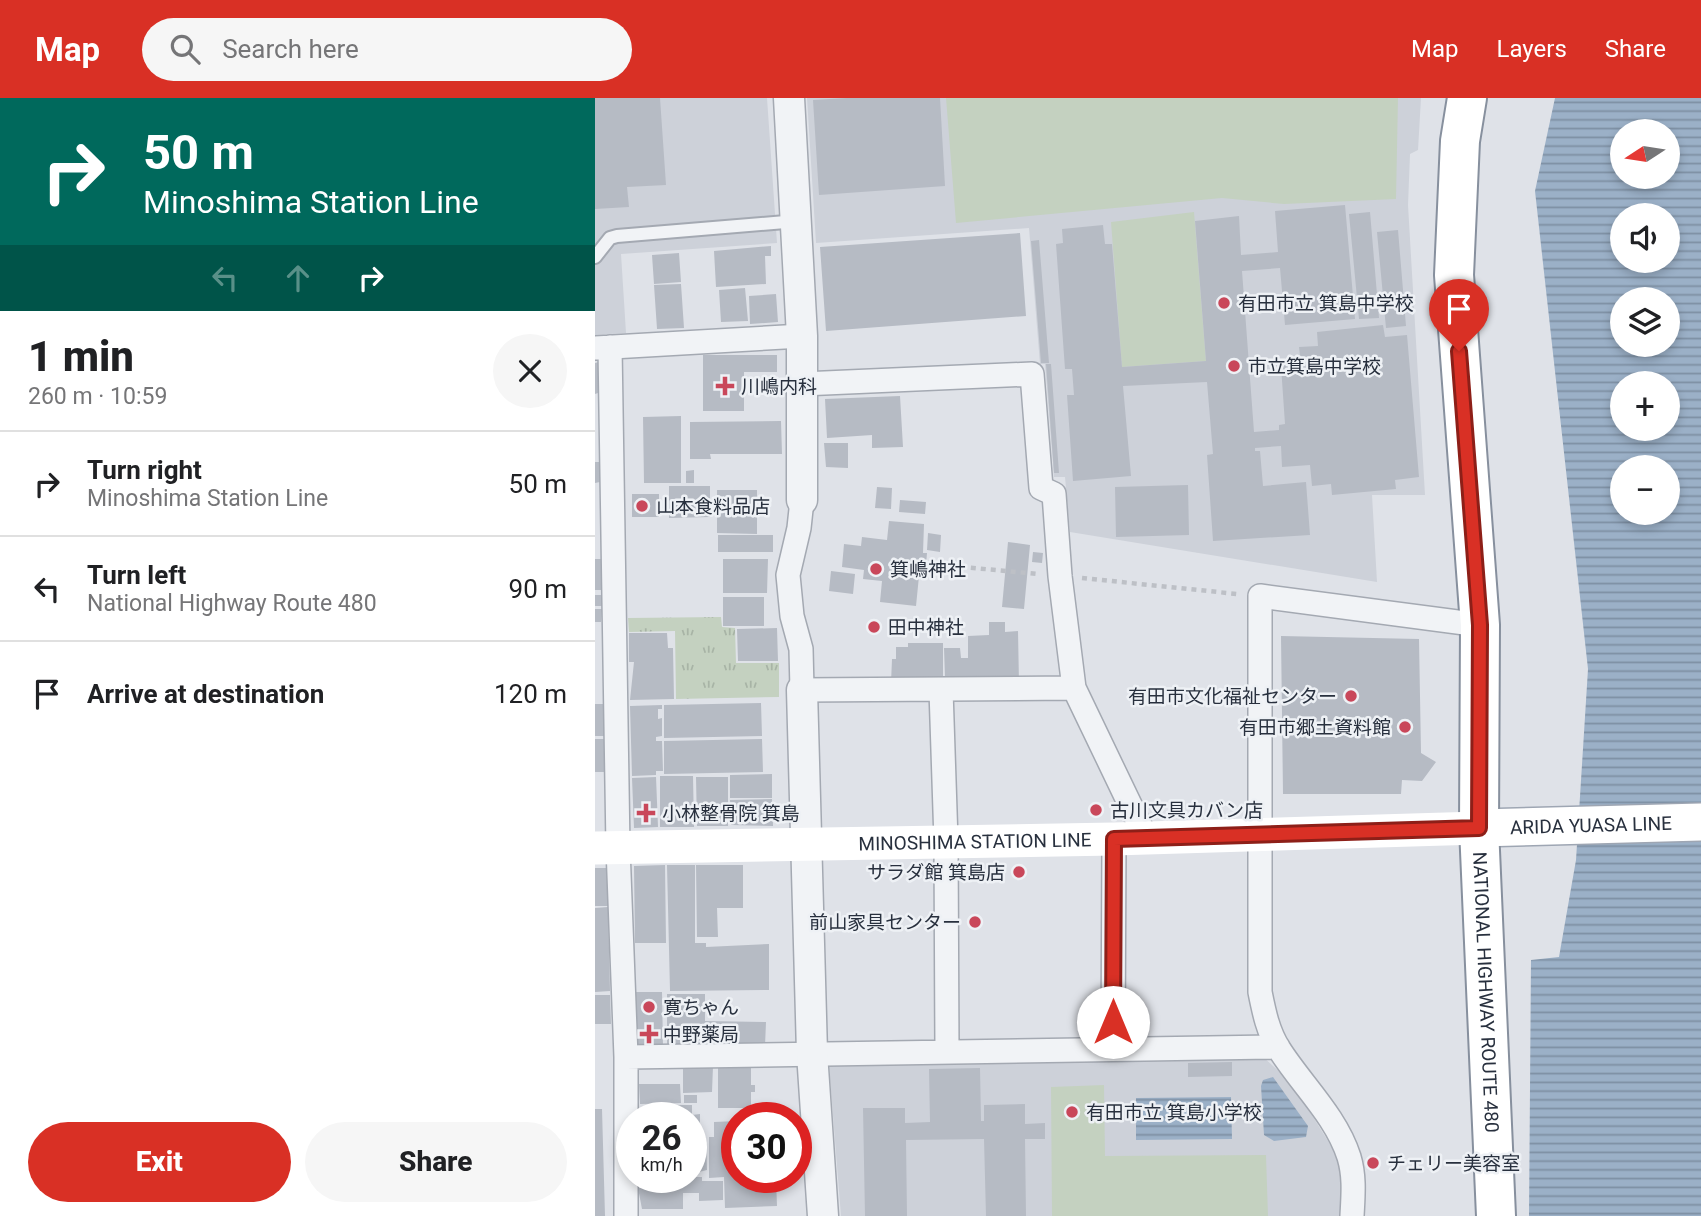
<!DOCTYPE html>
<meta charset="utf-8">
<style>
body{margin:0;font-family:Roboto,"Noto Sans JP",sans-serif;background:#f6f6f6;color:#202124;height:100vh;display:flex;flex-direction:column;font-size:26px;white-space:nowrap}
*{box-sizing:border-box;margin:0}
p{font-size:23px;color:#757577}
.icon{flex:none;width:38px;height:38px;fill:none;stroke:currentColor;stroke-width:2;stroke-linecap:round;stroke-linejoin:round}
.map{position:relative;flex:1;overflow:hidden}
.panel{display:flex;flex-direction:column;background:#fff;width:595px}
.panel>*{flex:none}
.guide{background:#00695c;color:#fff;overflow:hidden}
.needle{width:46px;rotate:258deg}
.controls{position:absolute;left:1015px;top:21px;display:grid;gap:14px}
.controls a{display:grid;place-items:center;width:70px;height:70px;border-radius:50%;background:#fff;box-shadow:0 4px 10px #0003;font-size:35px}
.speed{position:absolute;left:21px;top:1004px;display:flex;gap:14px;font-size:35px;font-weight:700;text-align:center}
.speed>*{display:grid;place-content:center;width:91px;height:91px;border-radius:50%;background:#fff;box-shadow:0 4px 10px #0003;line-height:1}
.speed small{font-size:18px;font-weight:400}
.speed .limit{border:10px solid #d22;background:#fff;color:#111}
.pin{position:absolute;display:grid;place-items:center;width:60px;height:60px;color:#fff;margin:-72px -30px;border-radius:50% 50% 50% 0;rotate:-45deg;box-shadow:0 0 7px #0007}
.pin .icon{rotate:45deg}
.me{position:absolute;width:77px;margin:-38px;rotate:0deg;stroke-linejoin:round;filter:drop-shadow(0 0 5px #0008)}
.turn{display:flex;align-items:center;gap:24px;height:147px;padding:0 28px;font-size:32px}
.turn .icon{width:91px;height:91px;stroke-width:2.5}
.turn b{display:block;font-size:49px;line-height:60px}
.lanes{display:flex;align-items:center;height:66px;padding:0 28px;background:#0003;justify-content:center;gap:35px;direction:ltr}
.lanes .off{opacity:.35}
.round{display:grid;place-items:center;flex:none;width:74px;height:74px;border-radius:37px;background:#f6f6f6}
.summary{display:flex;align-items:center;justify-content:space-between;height:119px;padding:0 28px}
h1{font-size:42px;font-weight:800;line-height:52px}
.primary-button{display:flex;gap:14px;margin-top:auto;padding:14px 28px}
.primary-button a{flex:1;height:80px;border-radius:42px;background:#d93025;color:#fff;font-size:28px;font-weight:800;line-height:80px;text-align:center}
.primary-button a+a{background:#f6f6f6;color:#202124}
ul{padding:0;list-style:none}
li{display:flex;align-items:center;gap:21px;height:105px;padding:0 28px;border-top:2px solid #e0e0e0}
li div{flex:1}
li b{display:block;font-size:26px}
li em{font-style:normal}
header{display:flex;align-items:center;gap:42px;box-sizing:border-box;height:98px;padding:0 35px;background:#d93025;color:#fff}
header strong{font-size:33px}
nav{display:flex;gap:38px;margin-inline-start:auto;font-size:24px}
.search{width:490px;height:63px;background:#f6f6f6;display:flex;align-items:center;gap:18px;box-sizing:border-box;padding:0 24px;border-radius:38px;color:#757577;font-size:26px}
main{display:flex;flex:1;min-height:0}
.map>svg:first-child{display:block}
.built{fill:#cdd1d9}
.grass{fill:url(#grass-tufts)}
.green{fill:#c4d1c0}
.water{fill:url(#water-rules);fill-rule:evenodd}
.building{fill:#b6bbc4}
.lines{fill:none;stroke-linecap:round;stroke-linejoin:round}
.service-casing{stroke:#a4a9b2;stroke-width:16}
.minor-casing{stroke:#a4a9b2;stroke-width:26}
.tertiary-casing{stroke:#a4a9b2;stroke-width:33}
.primary-casing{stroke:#9ea6b3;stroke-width:40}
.trunk-casing{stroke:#87909e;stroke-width:42}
.path{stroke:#bdc0c6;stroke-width:4.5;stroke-dasharray:5 5;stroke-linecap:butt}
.service{stroke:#f1f3f6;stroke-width:12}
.minor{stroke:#f1f3f6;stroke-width:23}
.tertiary{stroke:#f1f3f6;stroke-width:30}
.secondary{stroke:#fff;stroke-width:33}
.primary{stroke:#fff;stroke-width:37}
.trunk{stroke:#fff;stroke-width:38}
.route-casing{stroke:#8d1f18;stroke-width:18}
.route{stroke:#d93025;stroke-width:12}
.poi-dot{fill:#c9475a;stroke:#eef1f5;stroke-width:2.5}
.labels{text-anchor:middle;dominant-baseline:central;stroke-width:5;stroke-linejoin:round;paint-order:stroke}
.poi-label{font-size:19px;fill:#28303e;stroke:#eef1f5;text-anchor:start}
.street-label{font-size:19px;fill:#28303e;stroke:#eef1f5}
</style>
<header>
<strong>Map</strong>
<div class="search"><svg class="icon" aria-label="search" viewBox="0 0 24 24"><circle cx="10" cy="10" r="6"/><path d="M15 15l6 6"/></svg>Search here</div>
<nav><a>Map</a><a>Layers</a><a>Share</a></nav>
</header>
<main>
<section class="panel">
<div class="guide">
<div class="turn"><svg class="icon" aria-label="right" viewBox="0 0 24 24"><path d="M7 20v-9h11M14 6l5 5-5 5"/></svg><div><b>50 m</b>Minoshima Station Line</div></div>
<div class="lanes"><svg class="icon off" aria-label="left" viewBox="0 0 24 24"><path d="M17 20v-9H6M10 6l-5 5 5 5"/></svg><svg class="icon off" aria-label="ahead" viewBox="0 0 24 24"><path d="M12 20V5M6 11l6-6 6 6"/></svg><svg class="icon" aria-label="right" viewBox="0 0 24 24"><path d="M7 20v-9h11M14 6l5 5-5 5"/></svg></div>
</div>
<div class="summary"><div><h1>1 min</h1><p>260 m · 10:59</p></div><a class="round"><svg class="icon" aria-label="close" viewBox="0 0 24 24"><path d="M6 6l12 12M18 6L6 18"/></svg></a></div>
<ul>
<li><svg class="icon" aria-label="right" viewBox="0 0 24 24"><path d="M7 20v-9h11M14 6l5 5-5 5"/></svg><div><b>Turn right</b><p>Minoshima Station Line</p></div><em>50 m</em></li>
<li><svg class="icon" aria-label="left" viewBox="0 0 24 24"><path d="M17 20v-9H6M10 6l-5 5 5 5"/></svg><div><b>Turn left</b><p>National Highway Route 480</p></div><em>90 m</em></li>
<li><svg class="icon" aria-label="arrive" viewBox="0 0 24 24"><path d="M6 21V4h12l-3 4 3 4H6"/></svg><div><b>Arrive at destination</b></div><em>120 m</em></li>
</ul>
<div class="primary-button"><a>Exit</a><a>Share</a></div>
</section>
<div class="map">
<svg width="1106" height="1118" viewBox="0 0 1106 1118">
<defs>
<pattern id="grass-tufts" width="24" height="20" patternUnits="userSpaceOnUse" patternTransform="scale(1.75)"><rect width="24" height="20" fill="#c4d1c0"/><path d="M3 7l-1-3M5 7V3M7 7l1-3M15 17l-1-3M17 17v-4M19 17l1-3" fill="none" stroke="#a8b4a6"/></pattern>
<pattern id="water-rules" width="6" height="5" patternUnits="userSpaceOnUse" patternTransform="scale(1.75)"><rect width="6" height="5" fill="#9bb0c7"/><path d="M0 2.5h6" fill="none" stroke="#7e90a3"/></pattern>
</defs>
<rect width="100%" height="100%" fill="#dfe2e8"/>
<!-- built -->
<path class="built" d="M0 0H172L182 145 26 156 31 235 0 237Z
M212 0H826L823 52 815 56 813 107 830 397H777L782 484 475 434 470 379H459L450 266H445L434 130 221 145Z
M668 959 697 985 741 1056 748 1087 746 1118H246L234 967Z"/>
<!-- grass -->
<path class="grass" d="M126 519 127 529 140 530 141 565H184V599L81 601 80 533 34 534 33 520Z"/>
<!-- green -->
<path class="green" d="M351 0H803L801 101 689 106 627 100 361 125Z
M599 114 611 263 527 269 516 124Z
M509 987 510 1058 671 1057 673 1118H457L456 989Z"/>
<!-- water -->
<path class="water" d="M960 0H1106V1118H934L936 862 964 859 981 762 993 571 940 93ZM1027 33H1073V79H1027ZM1027 117H1073V163H1027ZM1027 201H1073V247H1027ZM1027 285H1073V331H1027ZM1027 369H1073V415H1027Z
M678 979 713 1028 711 1039 679 1043 669 1037 666 988 668 982Z
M636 999 637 1041 541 1042V1000Z"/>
<!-- building -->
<path class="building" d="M0 0H65L71 87 32 89 34 109 0 111Z
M252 0H345L350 88 224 97 218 2Z
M750 107 760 221 690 227 685 170 647 173 659 334 684 332V327L690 326 686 268 706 266 704 249 723 248 722 234 788 227 790 239 812 237 824 379 800 382 801 391 737 397 736 386 717 388 715 367 687 369 686 348 660 350V353H665L668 388 711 384 715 437 618 443 612 357 618 356 612 284 528 288 536 378 478 383 472 297H479L477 271H470L461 146 468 145 467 131 508 127 510 146H517L527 269 611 263 600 123 644 118 646 157 683 154 680 113Z
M775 114 784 220 764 221 754 116Z
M803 132 811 228 791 230 782 134Z
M425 135 431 218 231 233 225 149Z
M444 142 454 265H446L436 143Z
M176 148V158H170L171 186 121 189 119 153Z
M84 155 86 184 59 186 57 157Z
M86 186 89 230 62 231 59 187Z
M150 190 153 223 126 224 124 192Z
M181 196 183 224 155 226 154 198Z
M108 257H182V274H149V313H108Z
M4 264 6 294 0 296V265Z
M451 266H456L464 375H459Z
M305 298 308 349 277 350V337L232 340 230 301Z
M86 318V385H49L48 319Z
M186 323 187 356H115L116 361H95V324Z
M229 345H253V370L231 369Z
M0 364H5V384L0 385Z
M99 372V385H91V373Z
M593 387 594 437 521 439 520 389Z
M74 388H115V419L74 420Z
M282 389 297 390 296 411 280 410Z
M122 392H162V436L122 435Z
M37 396H64V419H37Z
M305 402 331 404 330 416 304 414Z
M294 423 329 426 328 455H332L330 479 324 478 321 508 285 504 287 483 268 481 269 472 247 469 249 446 266 448 267 439 292 442Z
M333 435 346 437 345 454 332 452Z
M123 437H178V454H123Z
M413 444 435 447 429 511 407 509Z
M438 454 448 455 447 465 437 464Z
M0 461H8L9 492H0Z
M128 461H173L172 495H128Z
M236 473 260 476 258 496 234 493Z
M0 497H8V508H0Z
M128 499H169V528H128Z
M0 511H7L6 524H0Z
M394 524H410V534L423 533 424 586 358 588V578L350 579 349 550H365L366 560H373V538L394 537Z
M182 530 183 563H143L142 531Z
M34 535H72L73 550H78L79 601 35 602 39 564H34Z
M686 538 824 541 826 655 841 664 827 683 807 682 806 696H688Z
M313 545H348V588L296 585 297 561H301V549H313Z
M166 605 167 638 69 640V607Z
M0 606H11V638H0Z
M67 607V611H63V621L67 620V638L61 639V643H67L68 673H61V677L37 678 35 608Z
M0 641H11V674H0Z
M167 641 168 674 69 676V643Z
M177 676V700H135V677Z
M65 678H98L99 729H65Z
M61 679 63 729 39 730 37 680Z
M101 679H133V728H102Z
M177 701 178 728 136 727 135 702Z
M70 767 71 845H40L39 768Z
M72 767H100V845H111V849L174 846V892L75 893Z
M101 767H148V810H122L123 839H102Z
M0 770H14L15 808H0Z
M13 809 15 893 0 894V810Z
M39 894H67L68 949 41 950Z
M72 896H110V923L171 924 170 948 72 947Z
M0 897H15L16 926H0Z
M637 964V978L593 979V965Z
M88 968H118L117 994 88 995Z
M123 970H156V987H160V994H156V1010H123Z
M385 970 386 1023H389V1007L430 1006V1026L450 1025V1041H430L431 1118H391L389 1041 311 1042 312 1118H270L268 1010H310V1025L335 1024 334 971Z
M44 986H85L86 1005 45 1006Z
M89 997H102V1005H89Z
M58 1007H97V1017L105 1016V1035L96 1036V1020H58Z
M0 1011H7L10 1118H0Z
M142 1023V1080H181L182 1108 130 1110 129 1079 114 1080V1039H119V1024Z
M111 1039 112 1072 96 1076V1040Z
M96 1079H107V1083H128V1102L104 1103V1095H88V1111H47L43 1090H46V1080Z"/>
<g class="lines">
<!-- service casing -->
<g class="service-casing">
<path id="service" d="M0 159 15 140 22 138 202 123"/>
</g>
<!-- minor casing -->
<g class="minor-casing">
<path id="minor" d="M15 249 23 750 31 959V1118
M0 250 207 238
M207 286 437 276 446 390 459 396 465 478 479 590
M207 402 204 430 193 477 197 518 206 551 207 592 479 590 551 740
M346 592 351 743 352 954
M518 951 519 741
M31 959 683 949
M757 1118C758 1098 760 1079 754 1059 741 1018 706 986 684 951 673 934 669 914 665 894V498L885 527"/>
</g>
<!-- tertiary casing -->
<g class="tertiary-casing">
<path id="tertiary" d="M194 0 207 238V402
M207 592 217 955 228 1118"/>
</g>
<!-- primary casing -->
<g class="primary-casing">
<g id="primary">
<path id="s2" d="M884 730 1106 724"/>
</g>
</g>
<!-- trunk casing -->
<g class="trunk-casing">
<g id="trunk">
<path id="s3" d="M872 0 865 43 859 177 885 527 884 730 901 1118"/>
</g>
</g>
<!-- path -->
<path class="path" d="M336 466 443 476
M487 480 642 496"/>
<!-- service -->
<use href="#service" class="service"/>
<!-- minor -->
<use href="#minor" class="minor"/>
<!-- tertiary -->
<use href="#tertiary" class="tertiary"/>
<!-- secondary -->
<path class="secondary" id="s1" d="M0 750 519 741 884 730"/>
<!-- primary -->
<use href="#primary" class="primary"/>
<!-- trunk -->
<use href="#trunk" class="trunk"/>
</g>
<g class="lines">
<!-- route casing -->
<g class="route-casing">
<path id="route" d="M518 924 519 741 884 730 885 527 864 253"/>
</g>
<!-- route -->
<use href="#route" class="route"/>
</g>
<!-- markers -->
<g class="poi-dot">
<circle cx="629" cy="205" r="7"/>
<circle cx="639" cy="268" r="7"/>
<path d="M126.5 277.5h7v7h7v7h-7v7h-7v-7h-7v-7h7z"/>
<circle cx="47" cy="408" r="7"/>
<circle cx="281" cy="471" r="7"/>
<circle cx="279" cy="529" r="7"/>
<circle cx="756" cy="598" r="7"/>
<circle cx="810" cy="629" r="7"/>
<circle cx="501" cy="712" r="7"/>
<path d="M47.5 704.5h7v7h7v7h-7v7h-7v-7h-7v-7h7z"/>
<circle cx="424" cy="774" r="7"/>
<circle cx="380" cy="824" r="7"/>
<circle cx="54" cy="909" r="7"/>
<path d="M50.5 925.5h7v7h7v7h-7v7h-7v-7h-7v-7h7z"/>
<circle cx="477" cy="1014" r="7"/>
<circle cx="778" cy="1065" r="7"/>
</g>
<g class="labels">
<!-- poi labels -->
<g class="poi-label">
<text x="643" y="205">有田市立 箕島中学校</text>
<text x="653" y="268">市立箕島中学校</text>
<text x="146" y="288">川嶋内科</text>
<text x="61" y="408">山本食料品店</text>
<text x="295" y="471">箕嶋神社</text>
<text x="293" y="529">田中神社</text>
<text x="742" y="598" text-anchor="end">有田市文化福祉センター</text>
<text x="796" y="629" text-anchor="end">有田市郷土資料館</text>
<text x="515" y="712">古川文具カバン店</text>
<text x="67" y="715">小林整骨院 箕島</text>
<text x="410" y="774" text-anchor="end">サラダ館 箕島店</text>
<text x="366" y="824" text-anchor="end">前山家具センター</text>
<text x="68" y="909">寛ちゃん</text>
<text x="68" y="936">中野薬局</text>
<text x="491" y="1014">有田市立 箕島小学校</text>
<text x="792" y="1065">チェリー美容室</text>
</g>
<!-- street labels -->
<g class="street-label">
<text stroke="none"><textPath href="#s2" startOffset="112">ARIDA YUASA LINE</textPath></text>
<text stroke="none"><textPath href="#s1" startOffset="380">MINOSHIMA STATION LINE</textPath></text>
<text stroke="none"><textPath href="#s3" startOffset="896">NATIONAL HIGHWAY ROUTE 480</textPath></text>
</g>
</g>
</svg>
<div class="controls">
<a><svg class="needle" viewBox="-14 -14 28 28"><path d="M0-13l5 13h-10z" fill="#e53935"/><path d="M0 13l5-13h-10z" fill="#757577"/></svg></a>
<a><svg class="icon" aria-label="sound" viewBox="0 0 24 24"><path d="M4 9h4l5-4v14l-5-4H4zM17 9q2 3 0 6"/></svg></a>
<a><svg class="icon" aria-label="layers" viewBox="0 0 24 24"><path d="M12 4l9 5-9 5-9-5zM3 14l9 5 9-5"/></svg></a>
<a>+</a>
<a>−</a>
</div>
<div class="speed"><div>26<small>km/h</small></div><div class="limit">30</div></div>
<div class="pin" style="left:864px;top:253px;background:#d93025"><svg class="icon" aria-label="arrive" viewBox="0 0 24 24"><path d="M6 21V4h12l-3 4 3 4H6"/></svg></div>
<svg class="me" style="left:518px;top:924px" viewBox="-20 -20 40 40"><circle r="19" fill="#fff"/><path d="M0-13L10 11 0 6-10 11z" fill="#d93025"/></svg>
</div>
</main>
